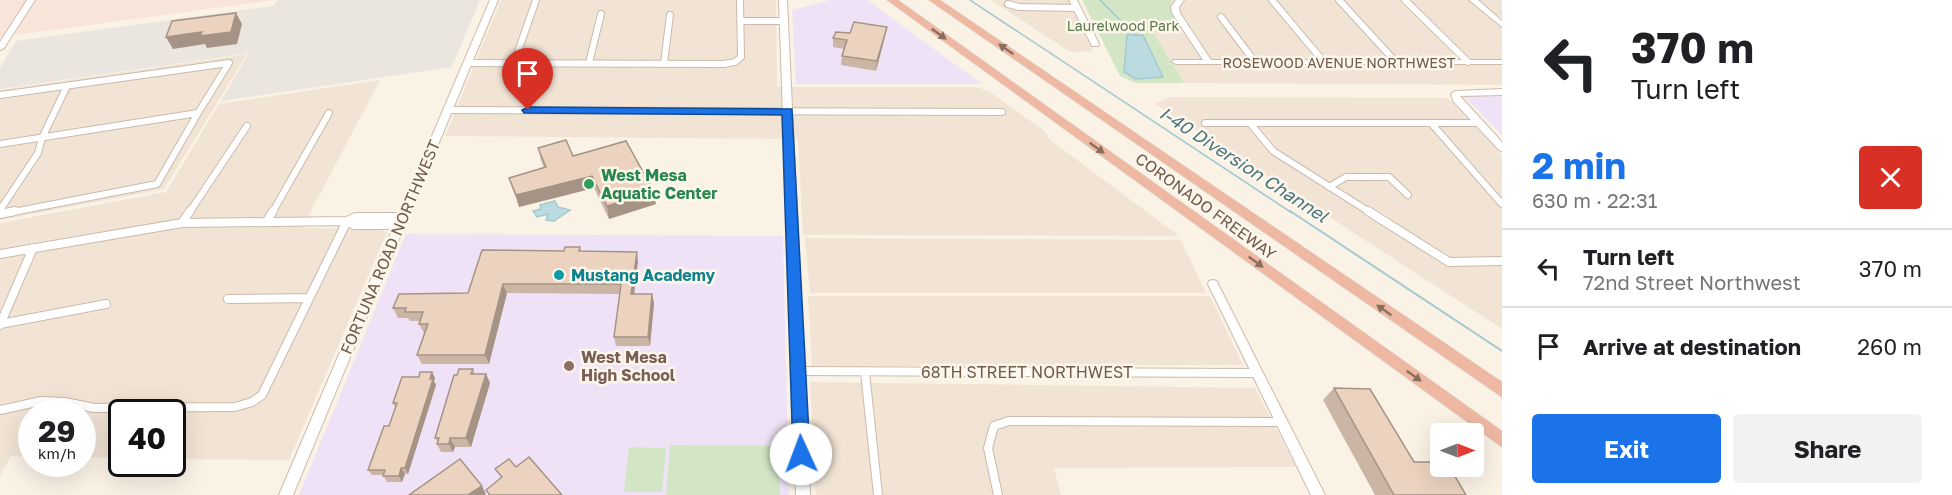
<!DOCTYPE html>
<meta charset="utf-8">
<style>
body{margin:0;font-family:"Golos Text",sans-serif;background:#f2f2f2;color:#202124;height:100vh;display:flex;flex-direction:column;font-size:22px;white-space:nowrap}
*{box-sizing:border-box;margin:0}
p{font-size:20px;color:#757577}
.icon{flex:none;width:33px;height:33px;fill:none;stroke:currentColor;stroke-width:2;stroke-linecap:round;stroke-linejoin:round}
.map{position:relative;flex:1;overflow:hidden}
.panel{display:flex;flex-direction:column;background:#fff;width:450px}
.panel>*{flex:none}
.banner{background:#fff;color:#202124;overflow:hidden}
.needle{width:39px;rotate:90deg}
.tools{position:absolute;left:1430px;top:423px;display:grid;gap:12px}
.tools a{display:grid;place-items:center;width:54px;height:54px;border-radius:6px;background:#fff;box-shadow:0 6px 24px #0002;font-size:30px}
.speed{position:absolute;left:18px;top:399px;display:flex;gap:12px;font-size:30px;font-weight:700;text-align:center}
.speed>*{display:grid;place-content:center;width:78px;height:78px;border-radius:50%;background:#fff;box-shadow:0 6px 24px #0002;line-height:1}
.speed small{font-size:15px;font-weight:400}
.speed .limit{border:3px solid #111;border-radius:9px;background:#fff;color:#111}
.pin{position:absolute;display:grid;place-items:center;width:51px;height:51px;color:#fff;margin:-62px -26px;border-radius:50% 50% 50% 0;rotate:-45deg;box-shadow:0 0 6px #0007}
.pin .icon{rotate:45deg}
.me{position:absolute;width:66px;margin:-33px;rotate:358deg;stroke-linejoin:round;filter:drop-shadow(0 0 4px #0008)}
.turn{display:flex;align-items:center;gap:21px;height:126px;padding:0 30px;font-size:27px}
.turn .icon{width:78px;height:78px;stroke-width:2.5}
.turn b{display:block;font-size:42px;line-height:51px}
.round{display:grid;place-items:center;flex:none;width:63px;height:63px;border-radius:6px;background:#f2f2f2}
.overview{display:flex;align-items:center;justify-content:space-between;height:102px;padding:0 30px}
h1{font-size:36px;font-weight:700;line-height:45px;color:#1a73e8}
.primary-button{display:flex;gap:12px;margin-top:auto;padding:12px 30px}
.primary-button a{flex:1;height:69px;border-radius:6px;background:#1a73e8;color:#fff;font-size:24px;font-weight:700;line-height:69px;text-align:center}
.primary-button a+a{background:#f2f2f2;color:#202124}
ul{padding:0;list-style:none}
li{display:flex;align-items:center;gap:18px;height:78px;padding:0 30px;border-top:2px solid #e0e0e0}
li div{flex:1}
li b{display:block;font-size:22px}
li em{font-style:normal}
main{display:flex;flex:1;min-height:0}
.map>svg:first-child{display:block}
.residential{fill:#f1e4d5}
.commercial{fill:#f9e4da}
.industrial{fill:#eae5df}
.education{fill:#efe2f6}
.green{fill:#d2e6c5}
.water{fill:#bcdbe1;stroke:#a3c9d2;stroke-width:1.5}
.lines{fill:none;stroke-linecap:round;stroke-linejoin:round}
.stream-far1{stroke:#a3c9d2;stroke-width:1.5}
.stream{stroke:#a3c9d2;stroke-width:2}
.street-far1-casing{stroke:#cabaad;stroke-width:8}
.street-casing{stroke:#cabaad;stroke-width:10}
.secondary-casing{stroke:#cdbbab;stroke-width:2}
.highway-casing{stroke:#d7d1cd;stroke-width:1}
.street-far1{stroke:#fff;stroke-width:6}
.street{stroke:#fff;stroke-width:8}
.secondary{fill:#fff;fill-rule:evenodd}
.highway{fill:#eeb8a2;fill-rule:evenodd}
.wall{fill:#cbb5a5}
.shaded-wall{fill:#a59486}
.building{fill:#ecd3c0;stroke:#a59486;stroke-width:1.5}
.oneway{fill:#896e5e}
.route{fill:#1a73e8;stroke:#114b97;stroke-width:1.5}
.leisure-dot{fill:#2e9e5b;stroke:#fdf6eb;stroke-width:2}
.culture-dot{fill:#0f9aa8;stroke:#fdf6eb;stroke-width:2}
.education-dot{fill:#8d6e63;stroke:#fdf6eb;stroke-width:2}
.labels{text-anchor:middle;dominant-baseline:central;stroke-width:5;stroke-linejoin:round;paint-order:stroke}
.far-park-label{font-size:14px;fill:#567a49;stroke:#fdf6eb}
.far-street-label{font-size:14px;fill:#705b4d;stroke:#fdf6eb}
.leisure-label{font-size:16px;font-weight:bold;fill:#27864d;stroke:#fdf6eb;text-anchor:start}
.street-label{font-size:16px;fill:#705b4d;stroke:#fdf6eb}
.culture-label{font-size:16px;font-weight:bold;fill:#0d838f;stroke:#fdf6eb;text-anchor:start}
.education-label{font-size:16px;font-weight:bold;fill:#785e54;stroke:#fdf6eb;text-anchor:start}
.water-label{font-size:18px;font-style:italic;fill:#497681;stroke:#fdf6eb}
</style>
<main>
<div class="map">
<svg width="1502" height="495" viewBox="0 0 1502 495">
<rect width="100%" height="100%" fill="#faf2e5"/>
<!-- residential -->
<path class="residential" d="M501 0H776L777 87H973L987 90 1046 132 1049 139 1179 236 803 235 798 139 445 136Z
M991 0H1068L1093 51 1070 52Z
M1172 0H1502V85L1184 83 1149 25H1179L1170 10Z
M247 54 164 189 0 220V90Z
M380 80 302 228 378 229 387 232 289 460 173 459 172 412H122L121 458 83 457 82 412H32L31 457 11 456 0 476V223L166 192 219 104Z
M1168 97 1448 98 1502 155V329L1155 104Z
M805 238 1181 240 1206 293H810Z
M808 296H1210L1243 365 812 366Z
M810 382 1255 388 1296 467 1054 468 1061 495H816Z"/>
<!-- commercial -->
<path class="commercial" d="M0 0H274L0 37Z"/>
<!-- industrial -->
<path class="industrial" d="M278 0H480L452 67 221 101 249 53 0 89V68L16 41 273 6Z"/>
<!-- education -->
<path class="education" d="M830 0H867L982 84H796L792 10Z
M1462 94H1502V135Z
M406 234 783 236 789 495H299Z"/>
<!-- green -->
<path class="green" d="M1082 0H1172L1170 10 1180 25H1149L1184 83H1136L1120 76Z
M670 445 778 446 780 495H666Z
M629 447 666 448 662 492H624Z"/>
<!-- water -->
<path class="water" d="M1127 35H1143L1163 77 1136 79 1124 72Z
M555 201 558 207 570 210 554 221 546 220 548 214 537 217 533 211 541 209 540 205Z"/>
<g class="lines">
<!-- stream-far1 -->
<path class="stream-far1" d="M970 0 1292 213
M1100 0 1135 35"/>
<!-- stream -->
<path class="stream" d="M1290 211 1502 351"/>
<!-- street-far1 casing -->
<g class="street-far1-casing">
<path id="street-far1" d="M1272 0 1323 61
M1339 0 1395 61
M1405 0 1468 62
M1008 4 1019 7 1077 8
M1221 17 1255 62
M740 21H783
M467 63 724 64 735 62 741 57 740 0
M514 63 536 0
M589 63 601 14
M664 63 670 15
M0 95 229 63 198 113
M448 110 1002 112
M1205 123H1478
M1250 123 1273 151 1371 213
M1431 123 1502 204
M0 144 198 113 157 184 8 213
M1329 187 1346 177H1389L1408 195
M0 210 38 153 42 138 67 86
M189 213 247 126
M272 213 329 113"/>
</g>
<!-- street casing -->
<g class="street-casing">
<path id="street" d="M1368 211 1449 262 1502 261
M0 214 15 211
M267 221 273 211
M347 221 356 217H402
M182 223 190 211
M0 254 182 223 347 221 354 225H399
M228 299 309 298
M0 324 106 304
M0 325 33 248
M798 371 1256 373
M865 372 878 495
M0 410 41 401 65 402 94 408 235 407 252 402 262 395 347 221
M998 495 988 448 994 426 1009 421 1281 422"/>
</g>
<!-- secondary casing -->
<g class="secondary-casing">
<path id="secondary" d="M27 0H35L4 48 0 50V42Z
M490 0H498L293 495H279Z
M779 0H787L810 495H796Z
M1069 0H1077L1099 44 1098 46H1092Z
M1176 0H1184L1179 7 1180 13 1211 60H1502V64H1176L1172 62 1173 60H1203L1172 13 1171 7Z
M1469 0H1478L1502 21V27Z
M1502 89V95L1460 96 1502 142V151L1499 150 1453 101 1451 94 1455 91Z
M1213 280 1217 281 1218 284 1325 495H1311L1208 284 1209 281Z"/>
</g>
<!-- highway casing -->
<g class="highway-casing">
<path id="highway" d="M887 0H898L1502 431V447Z
M929 0H940L1502 382V397Z"/>
</g>
<!-- street-far1 -->
<use href="#street-far1" class="street-far1"/>
<!-- street -->
<use href="#street" class="street"/>
<!-- secondary -->
<use href="#secondary" class="secondary"/>
<!-- highway -->
<use href="#highway" class="highway"/>
</g>
<!-- wall -->
<path class="wall" d="M887 27 885 36 876 71 841 65 842 56 844 49 833 47V38L850 33Z
M538 148 573 156 656 204 609 219 594 188 519 207 509 178 544 168 541 160Z
M580 247 581 251 638 261 634 294H652L654 303 650 346H616L614 337 620 294 507 293 489 364H422L417 355 424 333 419 324 420 321H410L408 318H398L393 308 468 293 564 251Z
M473 369 475 374H486L490 383 471 447H455L453 452H441L437 444V441L435 438 457 375Z
M432 372 435 378 434 381 436 385 408 474H405L402 482H387L383 475H372L368 470 389 426 395 408 393 403Z
M1334 388 1414 462 1466 495H1375L1323 400Z"/>
<!-- shaded-wall -->
<path class="shaded-wall" d="M236 13 242 24 237 44 207 48 205 44 173 49 166 37Z
M887 27 885 36 876 71 877 61Z
M592 176 594 188 519 207 516 195Z
M654 192 656 204 609 219 607 206Z
M637 252 638 261 633 303 631 294Z
M503 284 507 293 489 364 485 355Z
M652 294 654 303 650 346 648 337Z
M432 372 435 378 434 381 436 385 408 474 405 468Z
M486 374 490 383 471 447 466 438Z
M450 438 455 447 453 452 449 444Z
M401 468 405 474 402 482 399 476Z
M482 486 486 494 484 495H468Z"/>
<!-- building -->
<path class="building" d="M236 13 231 32 200 36 202 32 166 37 172 21Z
M854 22 887 27 877 61 842 56 847 40 833 38 836 32 850 33Z
M566 140 573 156 626 141 654 192 607 206 592 176 516 195 509 178 546 167 538 148Z
M565 247H580L579 251 637 252 631 294H652L648 337H614L621 284H503L485 355H417L428 324H419L423 312H405L406 308H393L399 294 468 293 482 250 564 251Z
M459 369H473L471 374H486L466 438H450L449 444H437L439 438H435L454 375H457Z
M420 372H432L430 379H433L405 468H401L399 476H383L385 470H368L384 426H389L397 403H393L402 377H419Z
M1334 388 1370 389 1414 462H1440V466H1449L1466 495H1394Z
M529 457 562 495H490L486 490 502 477 495 469 509 459 516 467Z
M460 459 482 486 468 495H409Z"/>
<!-- one-way arrows -->
<defs><path id="oneway-solid" d="M-6-.8H1V-3.2L6.5 0L1 3.2V.8H-6Z" transform="scale(1.5)"/></defs>
<g class="oneway">
<use href="#oneway-solid" transform="translate(939 34) rotate(36)"/>
<use href="#oneway-solid" transform="translate(1006 49) rotate(-145)"/>
<use href="#oneway-solid" transform="translate(1097 148) rotate(36)"/>
<use href="#oneway-solid" transform="translate(1256 262) rotate(36)"/>
<use href="#oneway-solid" transform="translate(1384 310) rotate(-145)"/>
<use href="#oneway-solid" transform="translate(1414 376) rotate(36)"/>
</g>
<!-- route -->
<path class="route" d="M528 107 792 109 810 454 807 459 801 461 795 459 793 454 782 115 524 113 522 110Z"/>
<!-- markers -->
<circle class="leisure-dot" cx="589" cy="184" r="6"/>
<circle class="culture-dot" cx="559" cy="275" r="6"/>
<circle class="education-dot" cx="569" cy="366" r="6"/>
<g class="labels">
<!-- far-park labels -->
<g class="far-park-label">
<text x="1123" y="25">Laurelwood Park</text>
</g>
<!-- far-street labels -->
<g class="far-street-label">
<text x="1339" y="62">ROSEWOOD AVENUE NORTHWEST</text>
</g>
<!-- leisure labels -->
<g class="leisure-label">
<text x="601" y="175">West Mesa<tspan x="601" dy="18">Aquatic Center</tspan></text>
</g>
<!-- street labels -->
<g class="street-label">
<text transform="translate(1206 206) rotate(36)">CORONADO FREEWAY</text>
<text transform="translate(390 247) rotate(-67)">FORTUNA ROAD NORTHWEST</text>
<text x="1027" y="372">68TH STREET NORTHWEST</text>
</g>
<!-- culture labels -->
<g class="culture-label">
<text x="571" y="275">Mustang Academy</text>
</g>
<!-- education labels -->
<g class="education-label">
<text x="581" y="357">West Mesa<tspan x="581" dy="18">High School</tspan></text>
</g>
<!-- water labels -->
<g class="water-label">
<text transform="translate(1244 164) rotate(33)">I-40 Diversion Channel</text>
</g>
</g>
</svg>
<div class="tools">
<a><svg class="needle" viewBox="-14 -14 28 28"><path d="M0-13l5 13h-10z" fill="#e53935"/><path d="M0 13l5-13h-10z" fill="#757577"/></svg></a>
</div>
<div class="speed"><div>29<small>km/h</small></div><div class="limit">40</div></div>
<div class="pin" style="left:528px;top:110px;background:#d93025"><svg class="icon" aria-label="arrive" viewBox="0 0 24 24"><path d="M6 21V4h12l-3 4 3 4H6"/></svg></div>
<svg class="me" style="left:801px;top:454px" viewBox="-20 -20 40 40"><circle r="19" fill="#fff"/><path d="M0-13L10 11 0 6-10 11z" fill="#1a73e8"/></svg>
</div>
<section class="panel">
<div class="banner">
<div class="turn"><svg class="icon" aria-label="left" viewBox="0 0 24 24"><path d="M17 20v-9H6M10 6l-5 5 5 5"/></svg><div><b>370 m</b>Turn left</div></div>
</div>
<div class="overview"><div><h1>2 min</h1><p>630 m · 22:31</p></div><a class="round" style="background:#d93025;color:#fff"><svg class="icon" aria-label="close" viewBox="0 0 24 24"><path d="M6 6l12 12M18 6L6 18"/></svg></a></div>
<ul>
<li><svg class="icon" aria-label="left" viewBox="0 0 24 24"><path d="M17 20v-9H6M10 6l-5 5 5 5"/></svg><div><b>Turn left</b><p>72nd Street Northwest</p></div><em>370 m</em></li>
<li><svg class="icon" aria-label="arrive" viewBox="0 0 24 24"><path d="M6 21V4h12l-3 4 3 4H6"/></svg><div><b>Arrive at destination</b></div><em>260 m</em></li>
</ul>
<div class="primary-button"><a>Exit</a><a>Share</a></div>
</section>
</main>
